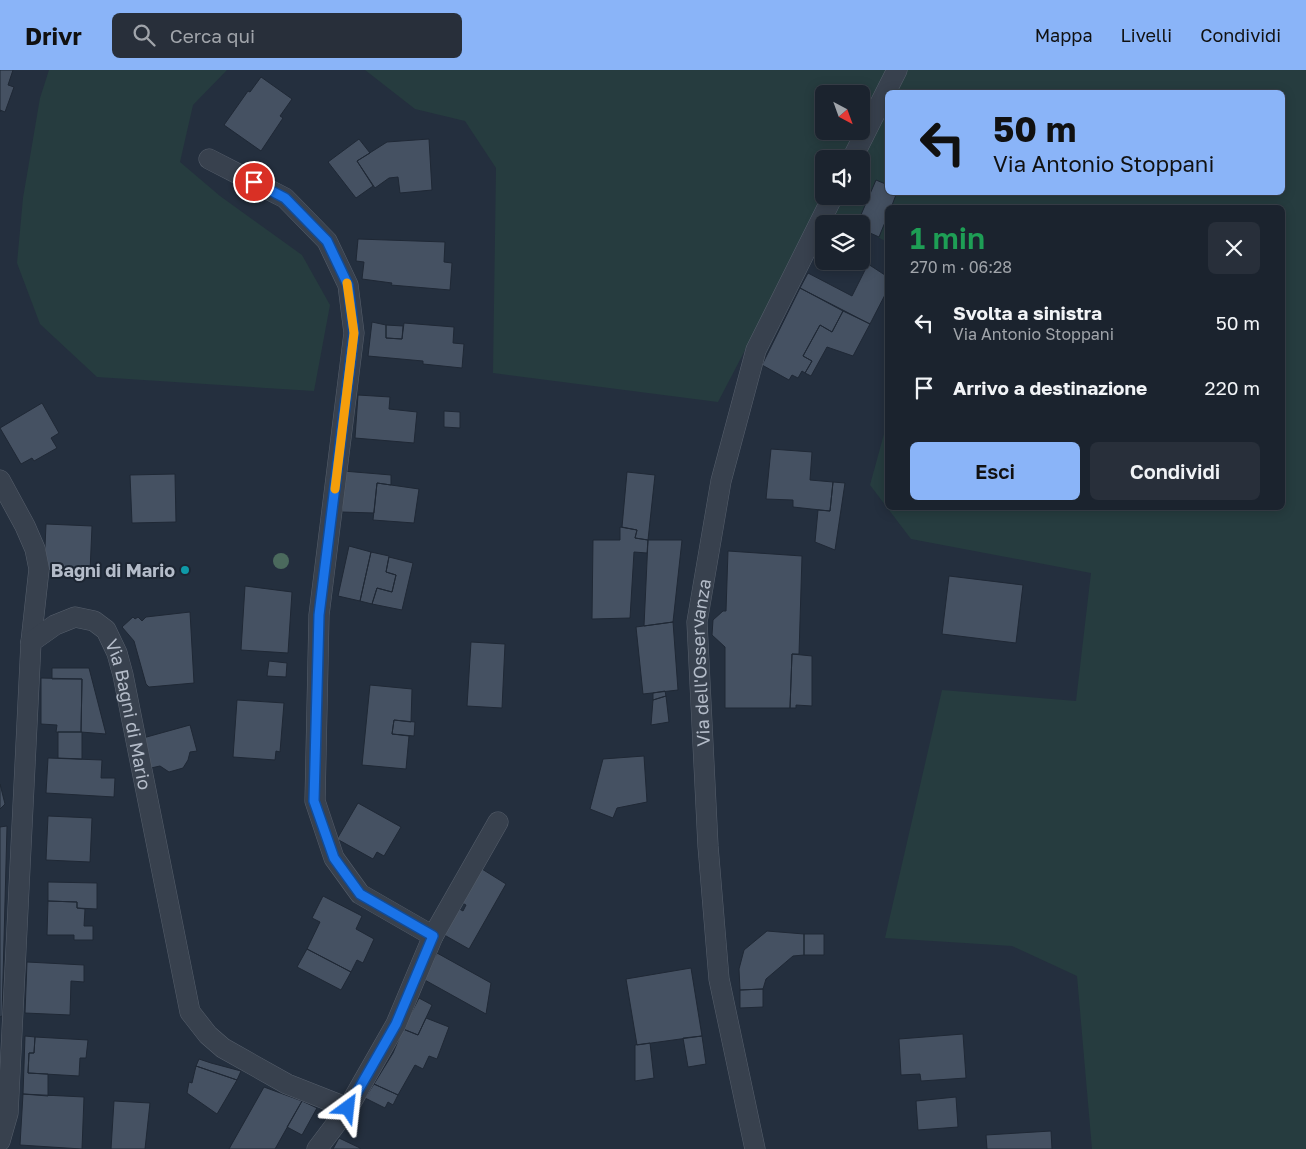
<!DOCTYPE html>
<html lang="it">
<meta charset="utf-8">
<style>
body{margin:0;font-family:"Golos Text",sans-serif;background:#282f3a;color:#f1f3f6;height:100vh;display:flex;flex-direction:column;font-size:19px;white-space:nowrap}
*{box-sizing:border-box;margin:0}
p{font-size:16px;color:#a0a4aa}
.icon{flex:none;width:28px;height:28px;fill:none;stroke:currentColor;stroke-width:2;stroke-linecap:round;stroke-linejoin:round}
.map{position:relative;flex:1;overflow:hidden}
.side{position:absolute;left:885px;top:135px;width:400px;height:305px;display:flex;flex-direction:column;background:#1b232e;border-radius:8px;box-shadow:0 2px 12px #0003,0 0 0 1px #39404a}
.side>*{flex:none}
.hud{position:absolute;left:885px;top:20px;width:400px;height:105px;border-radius:8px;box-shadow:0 2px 12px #0003,0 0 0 1px #39404a;background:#8ab4f8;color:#111;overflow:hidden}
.needle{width:32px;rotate:139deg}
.controls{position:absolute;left:815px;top:15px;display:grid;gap:10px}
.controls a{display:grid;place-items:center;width:55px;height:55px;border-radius:8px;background:#1b232e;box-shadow:0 2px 12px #0003,0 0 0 1px #39404a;font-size:25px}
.pin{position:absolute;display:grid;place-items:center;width:42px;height:42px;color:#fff;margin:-21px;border:2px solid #fff;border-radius:50%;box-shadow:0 1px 5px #0007}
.me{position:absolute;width:55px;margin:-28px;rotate:30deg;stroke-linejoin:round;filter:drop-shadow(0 0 4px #0008)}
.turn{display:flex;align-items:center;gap:18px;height:105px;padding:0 25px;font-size:22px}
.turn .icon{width:65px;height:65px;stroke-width:2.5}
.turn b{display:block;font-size:35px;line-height:42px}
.round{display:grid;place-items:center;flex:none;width:52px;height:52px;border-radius:8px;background:#282f3a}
.head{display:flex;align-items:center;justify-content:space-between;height:85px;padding:0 25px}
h1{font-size:30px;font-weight:600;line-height:38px;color:#1e9e55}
.action{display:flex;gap:10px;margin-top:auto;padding:10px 25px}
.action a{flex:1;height:58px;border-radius:8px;background:#8ab4f8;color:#111;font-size:20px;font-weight:600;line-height:58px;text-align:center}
.action a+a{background:#282f3a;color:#f1f3f6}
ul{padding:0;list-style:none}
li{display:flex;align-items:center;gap:15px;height:65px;padding:0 25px}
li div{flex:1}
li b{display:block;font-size:19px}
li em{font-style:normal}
header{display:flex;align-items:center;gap:30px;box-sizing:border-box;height:70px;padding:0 25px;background:#8ab4f8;color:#111}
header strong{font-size:24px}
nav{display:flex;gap:28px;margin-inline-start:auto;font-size:18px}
.search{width:350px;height:45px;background:#282f3a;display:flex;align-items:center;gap:12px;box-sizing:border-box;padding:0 18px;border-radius:8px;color:#a0a4aa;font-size:19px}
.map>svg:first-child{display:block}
.green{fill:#263c3f;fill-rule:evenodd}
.building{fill:#455162;stroke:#1f2835}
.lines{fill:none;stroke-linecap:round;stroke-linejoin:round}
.minor-casing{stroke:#565f6c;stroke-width:21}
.minor{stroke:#38414e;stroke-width:20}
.tree{fill:#4b6a5d}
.route-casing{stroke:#114b97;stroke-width:12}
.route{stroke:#1a73e8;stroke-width:9}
.slow{stroke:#f59e0b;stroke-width:9}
.culture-dot{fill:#0f9aa8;stroke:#1d2633;stroke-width:2}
.labels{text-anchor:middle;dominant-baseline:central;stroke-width:4;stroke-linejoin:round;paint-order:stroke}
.poi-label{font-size:18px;font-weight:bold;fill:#b4bcc9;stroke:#1d2633;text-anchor:end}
.street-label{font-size:18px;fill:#b4bcc9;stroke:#1d2633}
</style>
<header>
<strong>Drivr</strong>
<div class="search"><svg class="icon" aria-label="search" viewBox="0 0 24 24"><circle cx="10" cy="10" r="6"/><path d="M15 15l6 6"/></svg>Cerca qui</div>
<nav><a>Mappa</a><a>Livelli</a><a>Condividi</a></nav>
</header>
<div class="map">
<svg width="1306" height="1079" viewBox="0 0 1306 1079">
<rect width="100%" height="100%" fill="#242f3e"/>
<!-- green -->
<path class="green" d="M49 0H227L193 35 180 92 220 126 302 185 330 235 314 321 97 307 40 254 17 193 23 128 40 28Z
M365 0H1306V1079H1092L1077 906 1012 876 885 868 942 620 1076 631 1091 503 911 469 870 415 887 353 888 438H1282V138H888L887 172 861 158V154H854L835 143 819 138 718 332 493 303 496 98 465 51 415 39ZM888 22H1282V122H888ZM824 24H861V61H824ZM824 89H861V126H824Z"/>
<!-- building -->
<path class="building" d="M0 0H13L8 15 14 17 5 42 0 40V42Z
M261 7 292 29 280 46 283 48 261 81 224 55 248 21 250 22Z
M359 69 370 83 357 91 373 116 356 128 328 92Z
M429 69 432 120 400 123 398 107 389 108 375 118 357 91 387 72Z
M876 110 888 115V122H897L891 138H888V145L879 167 861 159V154H857Z
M358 169 445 172 444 192 452 193 450 220 391 215 392 213 362 209 364 192 356 191Z
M868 194 888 207V219L870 254 800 218 808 203 852 226Z
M800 218 843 241 832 262 820 255 803 286 812 291 805 303 802 301 798 308 792 305 789 310 762 295Z
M843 241 870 254 853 286 827 277 811 306 805 303 812 291 803 286 820 255 832 262Z
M372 252 386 255V268L402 269 404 253 454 257 453 273 464 274 462 298 423 294V291L368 286Z
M386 255 403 256 402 269 386 268Z
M358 325 390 327 389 339 417 342 414 373 355 368Z
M42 333 59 363 51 368 57 378 34 391 32 388 21 394 0 358Z
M444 341 460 342V358L444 357Z
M771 379 812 382 810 410 833 412 830 441 793 437V430L766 429Z
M343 401 391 405V415L377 413 374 443 342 442Z
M627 402 655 405 648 470 635 468 637 460 622 457Z
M175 404 176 452 132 453 130 405Z
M833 412 845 413 835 480 815 472 818 440 830 441Z
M377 413 419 419 414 453 373 450Z
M46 454 92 456 90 502 74 501V505H61V501L44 500Z
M620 457 637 460 635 468 648 470 647 483 634 482 630 548 592 549 593 470H620Z
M648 470H682L673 552 644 556Z
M349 476 371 482 360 531 338 526Z
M728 481 802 486 799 584H792L790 638H725V577L712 565 713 550 723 541H726Z
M371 482 389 486 386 502 396 505 392 522 377 518 372 534 360 531Z
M389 487 413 493 402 540 372 534 377 518 392 522 396 505 386 502Z
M949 506 1023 515 1016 573 942 564Z
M245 516 292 522 288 583 241 580Z
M190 542 194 613 149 617 146 614 134 571 122 557 133 547 135 549 138 547 142 551 146 547Z
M673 552 678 620 643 624 636 557Z
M471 572 505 574 502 638 467 636Z
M792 584 812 586V636L796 635V638H790Z
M269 591 287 593 286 607 267 606Z
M52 598H89L106 664 81 662 82 609H52Z
M41 608 82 609 81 662H56L57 655 41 654Z
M370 615 412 619 411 652 394 650 392 664 409 666 406 699 362 695Z
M665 621 666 626 653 630V623Z
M666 626 669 652 651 655 653 630Z
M237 630 284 633 280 682 276 681 275 690 233 687Z
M394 650 415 652 414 666 392 664Z
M190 655 197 681 190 682 188 690 183 698 169 702 160 696 151 698 143 668Z
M58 662H82V689L58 688Z
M644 686 647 732 617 738 613 748 590 739 603 689Z
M48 688 102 690 101 708H115L114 727 46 723Z
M0 714 5 734 0 739Z
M358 733 401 757 384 786 377 782 373 789 337 769Z
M48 746 92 748 90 792 46 790Z
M7 756 2 946 0 947V757Z
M482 799 506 814 469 879 439 862 454 836 463 841 466 835 462 833Z
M48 812 97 813V839L77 838V832L48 831Z
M323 826 362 846 356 859 374 869 363 893 357 890 351 902 307 879 320 852 312 848Z
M48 831 77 832V838L85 839 84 856H93V870H74V865H47Z
M767 861 804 864V885L793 886 766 909 763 919 740 920 739 899 744 880Z
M804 864H824V885H804Z
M307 879 351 902 341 920 297 897Z
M437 883 491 913 486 944 423 909Z
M27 892 84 895V912L71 911 70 945 25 943Z
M691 898 702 966 637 975 626 909Z
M763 919V937L740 938V920Z
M419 928 432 935 418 965 403 959Z
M426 948 449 957 437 989 429 986 423 999 415 995 398 1025 374 1014 393 983 403 959 418 965Z
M963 964 966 1008 921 1011 920 1004 901 1005 899 969Z
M25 966 35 967 34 983H29L28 1003 48 1004V1026L23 1024Z
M702 966 706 994 688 997 683 968Z
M35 967 88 970 86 988H80L79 1006 28 1003 29 983H34Z
M650 973 654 1008 635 1011V975Z
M199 989 211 993 241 1001 237 1010 196 996Z
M196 996 237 1010 217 1044 187 1023 189 1012 192 1013Z
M374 1014 398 1025 393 1035 388 1032 385 1038 365 1028Z
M264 1017 302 1031 275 1079H229Z
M23 1024 84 1027 82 1079 20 1075Z
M956 1027 958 1057 918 1060 916 1031Z
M114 1031 150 1033 145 1079H111Z
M302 1031 317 1038 302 1065 287 1057Z
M1051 1061 1052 1079H987L986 1065Z
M339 1068 360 1078V1079H333Z"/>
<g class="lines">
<!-- minor casing -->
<g class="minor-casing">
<g id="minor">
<path d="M209 89 285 128 327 171 348 215 354 263 319 545 315 731 334 788 360 824 433 866"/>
<path d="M852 89 897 0"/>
<path d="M0 410 25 456 35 479 39 499 31 572"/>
<path id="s1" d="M0 1071 8 1043 31 572 55 555 75 547 94 551 106 560 117 583 123 605 190 942 208 965 223 978 287 1014 348 1038"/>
<path d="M317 1079 348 1038 396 954 433 866 498 752"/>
<path id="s2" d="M755 1079 719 909 708 776 697 552 721 411 756 280 833 126"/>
</g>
</g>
<!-- minor -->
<use href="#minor" class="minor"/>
</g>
<!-- trees -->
<circle class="tree" cx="281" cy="491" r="8"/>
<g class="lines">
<!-- route casing -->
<g class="route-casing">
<path id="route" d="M254 112 285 128 327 171 348 215 354 263 319 545 314 731 334 788 360 824 433 866 396 954 348 1038"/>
</g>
<!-- route -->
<use href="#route" class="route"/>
<!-- slow -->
<path class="slow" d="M335 419 354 263 347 213"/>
</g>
<!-- markers -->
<circle class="culture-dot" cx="185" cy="500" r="5"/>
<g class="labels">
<!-- poi labels -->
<g class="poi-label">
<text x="175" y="500">Bagni di Mario</text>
</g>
<!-- street labels -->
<g class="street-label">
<text stroke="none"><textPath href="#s2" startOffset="491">Via dell'Osservanza</textPath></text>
<text stroke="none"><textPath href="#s1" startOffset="674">Via Bagni di Mario</textPath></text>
</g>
</g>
</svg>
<div class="controls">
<a><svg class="needle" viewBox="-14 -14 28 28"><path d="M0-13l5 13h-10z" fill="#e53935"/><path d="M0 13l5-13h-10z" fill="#a0a4aa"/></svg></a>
<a><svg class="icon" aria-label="sound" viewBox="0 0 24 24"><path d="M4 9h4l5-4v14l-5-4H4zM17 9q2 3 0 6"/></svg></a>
<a><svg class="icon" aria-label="layers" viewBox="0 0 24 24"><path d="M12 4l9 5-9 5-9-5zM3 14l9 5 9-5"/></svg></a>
</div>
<div class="pin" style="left:254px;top:112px;background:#d93025"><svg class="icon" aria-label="arrive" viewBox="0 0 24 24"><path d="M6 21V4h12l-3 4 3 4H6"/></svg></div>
<svg class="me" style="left:348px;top:1038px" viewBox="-20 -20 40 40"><path d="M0-17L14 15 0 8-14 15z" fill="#1a73e8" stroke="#fff" stroke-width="4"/></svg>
<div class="hud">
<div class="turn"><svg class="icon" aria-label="left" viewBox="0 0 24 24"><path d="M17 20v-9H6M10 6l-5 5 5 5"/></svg><div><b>50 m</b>Via Antonio Stoppani</div></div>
</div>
<section class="side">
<div class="head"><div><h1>1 min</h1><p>270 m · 06:28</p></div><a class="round"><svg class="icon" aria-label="close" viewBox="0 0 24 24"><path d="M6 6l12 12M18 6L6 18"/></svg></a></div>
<ul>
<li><svg class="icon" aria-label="left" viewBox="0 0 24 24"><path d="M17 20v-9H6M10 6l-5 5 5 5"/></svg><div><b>Svolta a sinistra</b><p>Via Antonio Stoppani</p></div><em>50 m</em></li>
<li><svg class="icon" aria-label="arrive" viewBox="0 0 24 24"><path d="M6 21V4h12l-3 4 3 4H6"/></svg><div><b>Arrivo a destinazione</b></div><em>220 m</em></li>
</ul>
<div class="action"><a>Esci</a><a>Condividi</a></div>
</section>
</div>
